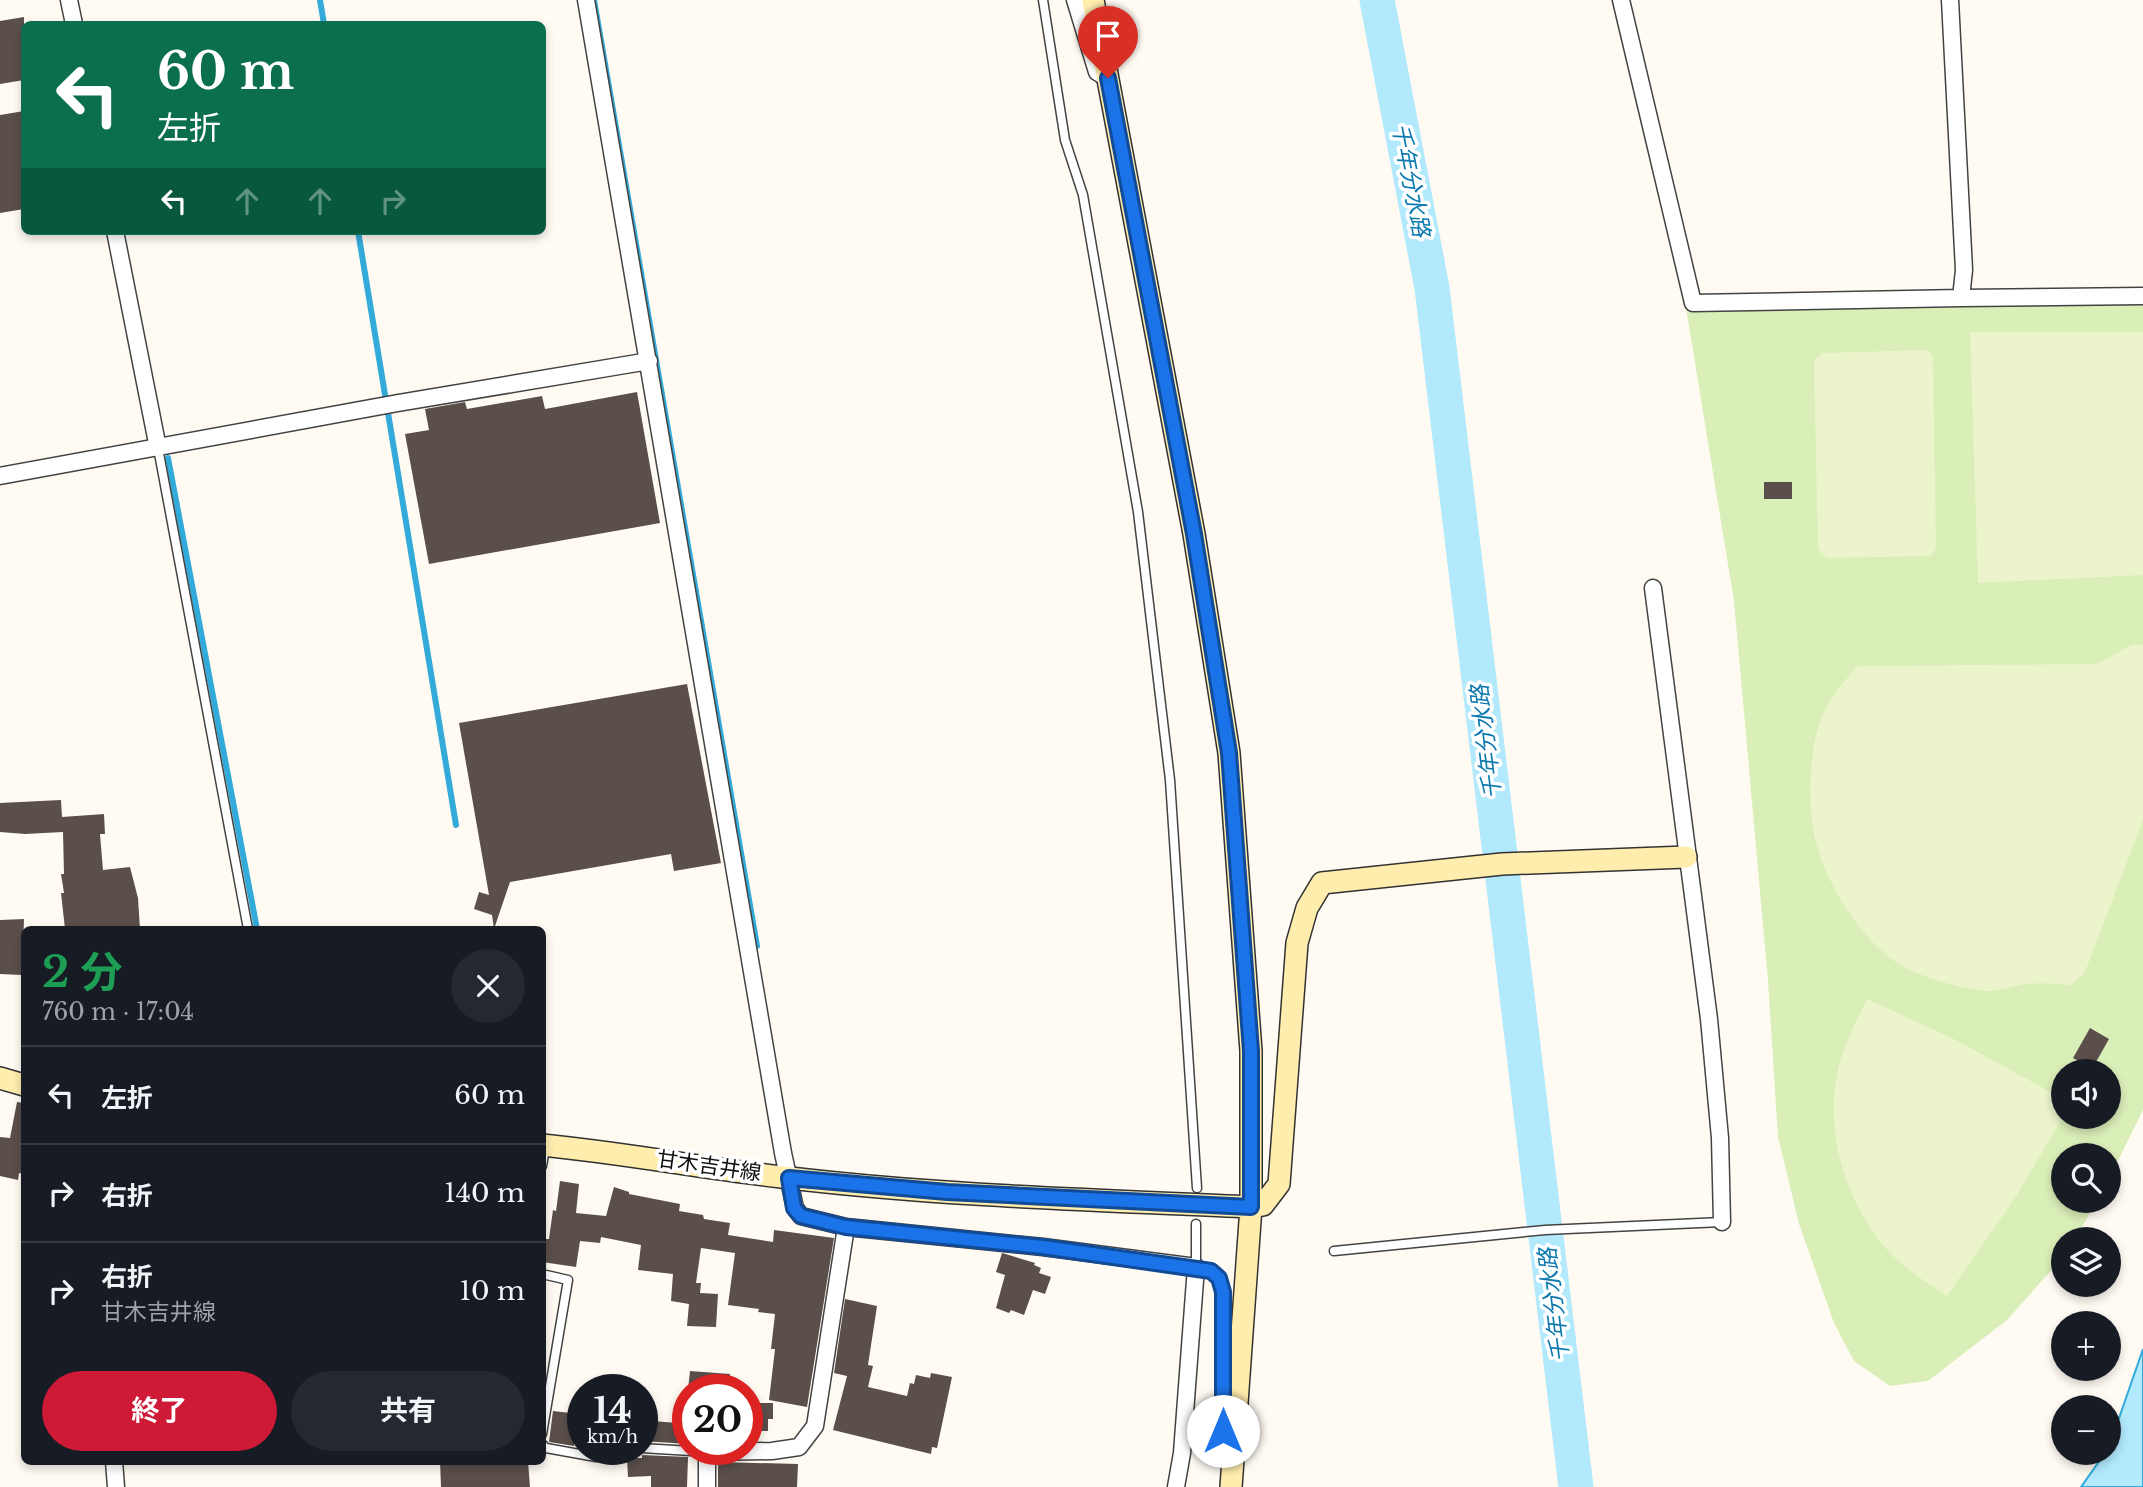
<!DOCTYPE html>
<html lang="ja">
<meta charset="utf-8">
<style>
body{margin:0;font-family:"Libre Baskerville","Noto Sans JP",serif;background:#242831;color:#f1f3f6;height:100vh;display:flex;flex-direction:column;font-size:26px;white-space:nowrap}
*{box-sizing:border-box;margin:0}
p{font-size:23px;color:#9ea1a6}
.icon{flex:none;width:38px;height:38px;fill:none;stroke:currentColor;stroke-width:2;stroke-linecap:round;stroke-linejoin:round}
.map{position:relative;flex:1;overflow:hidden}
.panel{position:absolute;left:21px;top:926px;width:525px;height:539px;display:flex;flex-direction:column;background:#171b24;border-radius:10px;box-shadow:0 4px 10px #0003}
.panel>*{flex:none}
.guide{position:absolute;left:21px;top:21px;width:525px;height:214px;border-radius:10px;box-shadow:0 4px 10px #0003;background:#0b6e4f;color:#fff;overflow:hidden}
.fabs{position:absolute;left:2051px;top:1059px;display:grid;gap:14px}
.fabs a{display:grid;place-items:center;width:70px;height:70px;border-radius:50%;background:#171b24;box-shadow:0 4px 10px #0003;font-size:35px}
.speed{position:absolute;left:567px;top:1374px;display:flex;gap:14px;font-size:35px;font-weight:700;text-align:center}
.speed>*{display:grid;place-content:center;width:91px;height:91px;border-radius:50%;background:#171b24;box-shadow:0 4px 10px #0003;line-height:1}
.speed small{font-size:18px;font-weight:400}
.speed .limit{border:10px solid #d22;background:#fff;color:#111}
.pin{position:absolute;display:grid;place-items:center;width:60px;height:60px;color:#fff;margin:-72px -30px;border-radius:50% 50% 50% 0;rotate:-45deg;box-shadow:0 0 7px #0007}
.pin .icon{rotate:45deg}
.me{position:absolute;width:77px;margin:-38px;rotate:0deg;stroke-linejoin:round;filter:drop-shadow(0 0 5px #0008)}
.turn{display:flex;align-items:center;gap:24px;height:147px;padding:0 21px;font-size:32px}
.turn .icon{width:91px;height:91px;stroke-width:2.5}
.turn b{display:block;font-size:49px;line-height:60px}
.lanes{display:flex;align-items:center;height:66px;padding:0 21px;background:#0003;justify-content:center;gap:35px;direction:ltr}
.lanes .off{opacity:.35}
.round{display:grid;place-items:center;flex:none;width:74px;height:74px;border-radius:37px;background:#242831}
.headline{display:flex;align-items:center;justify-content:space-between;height:119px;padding:0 21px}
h1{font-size:42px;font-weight:700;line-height:52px;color:#1e9e55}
.action{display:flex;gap:14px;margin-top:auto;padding:14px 21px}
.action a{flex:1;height:80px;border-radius:42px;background:#ce1a37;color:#fff;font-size:28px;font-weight:700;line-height:80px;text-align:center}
.action a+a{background:#242831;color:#f1f3f6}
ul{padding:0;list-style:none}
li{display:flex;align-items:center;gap:21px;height:98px;padding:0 21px;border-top:2px solid #363941}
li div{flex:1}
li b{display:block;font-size:26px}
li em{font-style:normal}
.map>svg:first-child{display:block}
.green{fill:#daeeb8;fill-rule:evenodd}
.pitch{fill:#ebf4cb}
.water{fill:#b2e9fc;stroke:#32aada;stroke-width:2}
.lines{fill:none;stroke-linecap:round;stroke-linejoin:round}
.stream{stroke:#32aada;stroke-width:6}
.river{stroke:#b2e9fc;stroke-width:35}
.building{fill:#5a4f4b}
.lane-casing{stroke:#434343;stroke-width:11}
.street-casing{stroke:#434343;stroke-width:19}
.secondary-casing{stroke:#323232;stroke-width:24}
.lane{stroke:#fff;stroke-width:8}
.street{stroke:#fff;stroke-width:16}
.secondary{stroke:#ffedae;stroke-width:21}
.route-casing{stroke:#114b97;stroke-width:18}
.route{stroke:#1a73e8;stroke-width:12}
.labels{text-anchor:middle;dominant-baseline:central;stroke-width:7;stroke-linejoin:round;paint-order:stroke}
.street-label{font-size:21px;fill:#101010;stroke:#fff}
.water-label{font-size:23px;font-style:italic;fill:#0c7aaf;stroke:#fff}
</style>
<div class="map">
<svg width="2143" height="1487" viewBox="0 0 2143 1487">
<rect width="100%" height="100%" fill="#fffbf3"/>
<!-- green -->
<path class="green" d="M2143 303V1110L2109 1179V1155H2063V1200L2097 1201 2075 1239H2063V1257L2007 1320 1928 1381 1890 1386 1854 1361 1834 1323 1799 1224 1778 1137 1768 981 1734 601 1686 308ZM2063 1071H2109V1116H2063Z"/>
<!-- pitch -->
<path class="pitch" d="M1970 332H2143V575L1978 583Z
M1927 350 1933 356 1936 549 1930 556 1827 558 1818 549 1814 360 1822 353Z
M2133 644 2143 645V820L2085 972 2071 985C2057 984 2043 983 2029 984 2015 985 2000 992 1987 991 1963 989 1936 981 1914 972 1864 951 1819 876 1812 823 1808 792 1810 746 1822 717 1829 698 1844 681 1858 666L2097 664Z
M1867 999 1956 1040 2056 1095 2062 1119 2015 1198 1947 1296C1929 1284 1911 1273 1895 1258 1849 1212 1824 1138 1837 1074 1842 1048 1855 1023 1867 999Z"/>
<!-- water -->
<path class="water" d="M2143 1349V1487H2081L2105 1453 2109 1452V1447Z"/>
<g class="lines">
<!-- stream -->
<path class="stream" d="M320 0 324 24
M594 0 757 946
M358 231 456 825
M168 458 257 929"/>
<!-- river -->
<path class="river" d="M1377 0 1432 288 1576 1487"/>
</g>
<!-- building -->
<path class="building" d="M24 17V80L0 84V21Z
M24 111V209L0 213V115Z
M637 392 660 523 429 564 405 434 429 430 425 409 465 402 467 409 542 396 545 409Z
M1764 482H1792V499H1764Z
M687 684 721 863 674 871 671 854 510 882 494 929 492 915 474 909 479 892 489 895 459 723Z
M61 800 62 817 104 814 105 834H100L103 870 130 867 138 898 140 929H65L61 893H64L61 874H64L63 832 25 834 0 832V803Z
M24 919 22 975 0 974V920Z
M2090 1028 2109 1039 2092 1069 2073 1058Z
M17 1102 24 1103V1174L19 1173 18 1180 0 1176V1137L10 1138Z
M560 1181 579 1184 576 1213 606 1216 614 1187 629 1192V1194L680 1204 679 1211 703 1215 704 1219 730 1223 728 1235 773 1242 774 1230 834 1238 807 1407 769 1400 775 1349H771L775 1314 758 1312 759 1309 728 1305 735 1253 701 1248 696 1283H701L700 1293 718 1294 716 1327 687 1326 689 1304 671 1301 673 1274 638 1270 641 1245 601 1237 600 1243 580 1241 576 1267 542 1262 545 1239H549L553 1210 556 1211Z
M1002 1253 1035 1263 1034 1265 1041 1268 1039 1273 1051 1277 1045 1294 1033 1290 1024 1315 1011 1310 1009 1313 996 1308 1005 1275 996 1272Z
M845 1299 877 1306 868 1365 873 1366 868 1387 907 1396 910 1383 914 1384 916 1375 930 1378 931 1373 952 1377 937 1448 932 1447 931 1454 833 1430 847 1376 834 1373Z
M690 1371 730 1374 729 1390H688Z
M747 1403H773V1419H768V1431H747Z
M553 1411 579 1414 574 1446 549 1442Z
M642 1420 688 1424V1444L642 1441Z
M642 1455 688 1457 687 1487H651V1476L628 1477 627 1458H642Z
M440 1461H528L530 1487H441Z
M718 1462 798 1464 797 1487H718Z"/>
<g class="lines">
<!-- lane casing -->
<g class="lane-casing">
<path id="lane" d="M1043 0 1065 140 1083 195 1138 512 1170 780 1197 1188
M158 448 248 929
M542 1166 545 1148
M1196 1224V1267C1213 1271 1219 1275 1223 1292V1460
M1334 1251 1545 1230 1722 1222
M542 1274 568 1280 542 1434
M542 1444 546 1448 596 1457 615 1450 629 1449
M642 1448 707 1452"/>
</g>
<!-- street casing -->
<g class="street-casing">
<path id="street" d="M69 0 74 24
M586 0 783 1153 795 1208 801 1216 846 1227 1043 1247 1196 1267 1182 1453 1176 1487
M1075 0 1097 72 1105 77
M1621 0 1693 303 1961 298
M1950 0 1964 270 1961 298 2143 296
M115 231 158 448
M0 476 398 403 649 361
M1653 588 1709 1019 1720 1138 1722 1222
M114 1461 116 1487
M707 1487V1452L772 1451 799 1447 815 1426 846 1227"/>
</g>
<!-- secondary casing -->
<g class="secondary-casing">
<path id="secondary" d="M1093 0 1194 534 1229 753 1251 1051V1207L1231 1487
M0 1078 24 1085
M542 1145C625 1153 707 1169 790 1178 943 1196 1097 1200 1251 1207L1263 1205 1279 1184 1297 943 1307 908 1322 883 1502 864 1686 857"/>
</g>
<!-- lane -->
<use href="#lane" class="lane"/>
<!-- street -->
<use href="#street" class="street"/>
<!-- secondary -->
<use href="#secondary" class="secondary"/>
</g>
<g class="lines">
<!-- route casing -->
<g class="route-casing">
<path id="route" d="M1108 78 1194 534 1229 753 1251 1051V1207L947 1192 789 1178 794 1208 801 1216 846 1227 1043 1247 1211 1271 1219 1278 1223 1292V1431"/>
</g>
<!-- route -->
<use href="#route" class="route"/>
</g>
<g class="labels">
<!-- street labels -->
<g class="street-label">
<text transform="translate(709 1166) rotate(8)">甘木吉井線</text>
</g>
<!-- water labels -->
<g class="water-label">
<text transform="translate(1411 180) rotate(79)">千年分水路</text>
<text transform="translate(1486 742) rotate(-97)">千年分水路</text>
<text transform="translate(1554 1305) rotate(-97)">千年分水路</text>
</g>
</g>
</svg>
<div class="fabs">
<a><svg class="icon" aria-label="sound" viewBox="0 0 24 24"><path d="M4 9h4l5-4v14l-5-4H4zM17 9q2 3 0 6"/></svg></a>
<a><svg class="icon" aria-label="search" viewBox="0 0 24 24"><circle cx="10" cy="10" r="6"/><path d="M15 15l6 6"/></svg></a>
<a><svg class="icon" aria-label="layers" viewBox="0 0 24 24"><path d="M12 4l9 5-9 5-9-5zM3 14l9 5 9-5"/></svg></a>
<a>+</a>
<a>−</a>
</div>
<div class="speed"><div>14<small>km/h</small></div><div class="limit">20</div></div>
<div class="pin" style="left:1108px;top:78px;background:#d93025"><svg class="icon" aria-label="arrive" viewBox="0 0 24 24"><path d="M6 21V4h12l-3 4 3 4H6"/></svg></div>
<svg class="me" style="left:1223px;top:1431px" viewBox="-20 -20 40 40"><circle r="19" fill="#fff"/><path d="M0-13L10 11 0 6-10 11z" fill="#1a73e8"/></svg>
<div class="guide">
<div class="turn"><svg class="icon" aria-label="left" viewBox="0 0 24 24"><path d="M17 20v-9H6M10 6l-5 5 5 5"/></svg><div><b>60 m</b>左折</div></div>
<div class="lanes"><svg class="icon" aria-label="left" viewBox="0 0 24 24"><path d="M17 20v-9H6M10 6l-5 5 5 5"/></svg><svg class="icon off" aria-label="ahead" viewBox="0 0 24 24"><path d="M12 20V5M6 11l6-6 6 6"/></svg><svg class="icon off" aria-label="ahead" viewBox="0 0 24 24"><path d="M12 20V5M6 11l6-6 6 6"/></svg><svg class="icon off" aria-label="right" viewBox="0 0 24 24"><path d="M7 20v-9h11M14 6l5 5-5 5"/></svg></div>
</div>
<section class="panel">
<div class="headline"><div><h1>2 分</h1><p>760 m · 17:04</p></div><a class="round"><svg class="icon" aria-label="close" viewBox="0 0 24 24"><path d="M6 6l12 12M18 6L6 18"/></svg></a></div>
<ul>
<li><svg class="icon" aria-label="left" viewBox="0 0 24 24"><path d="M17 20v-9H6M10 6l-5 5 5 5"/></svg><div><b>左折</b></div><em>60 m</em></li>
<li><svg class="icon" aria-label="right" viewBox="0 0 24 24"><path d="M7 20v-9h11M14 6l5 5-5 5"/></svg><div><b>右折</b></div><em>140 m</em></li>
<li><svg class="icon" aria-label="right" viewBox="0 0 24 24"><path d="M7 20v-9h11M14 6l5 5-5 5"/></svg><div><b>右折</b><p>甘木吉井線</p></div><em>10 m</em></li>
</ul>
<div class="action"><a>終了</a><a>共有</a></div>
</section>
</div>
